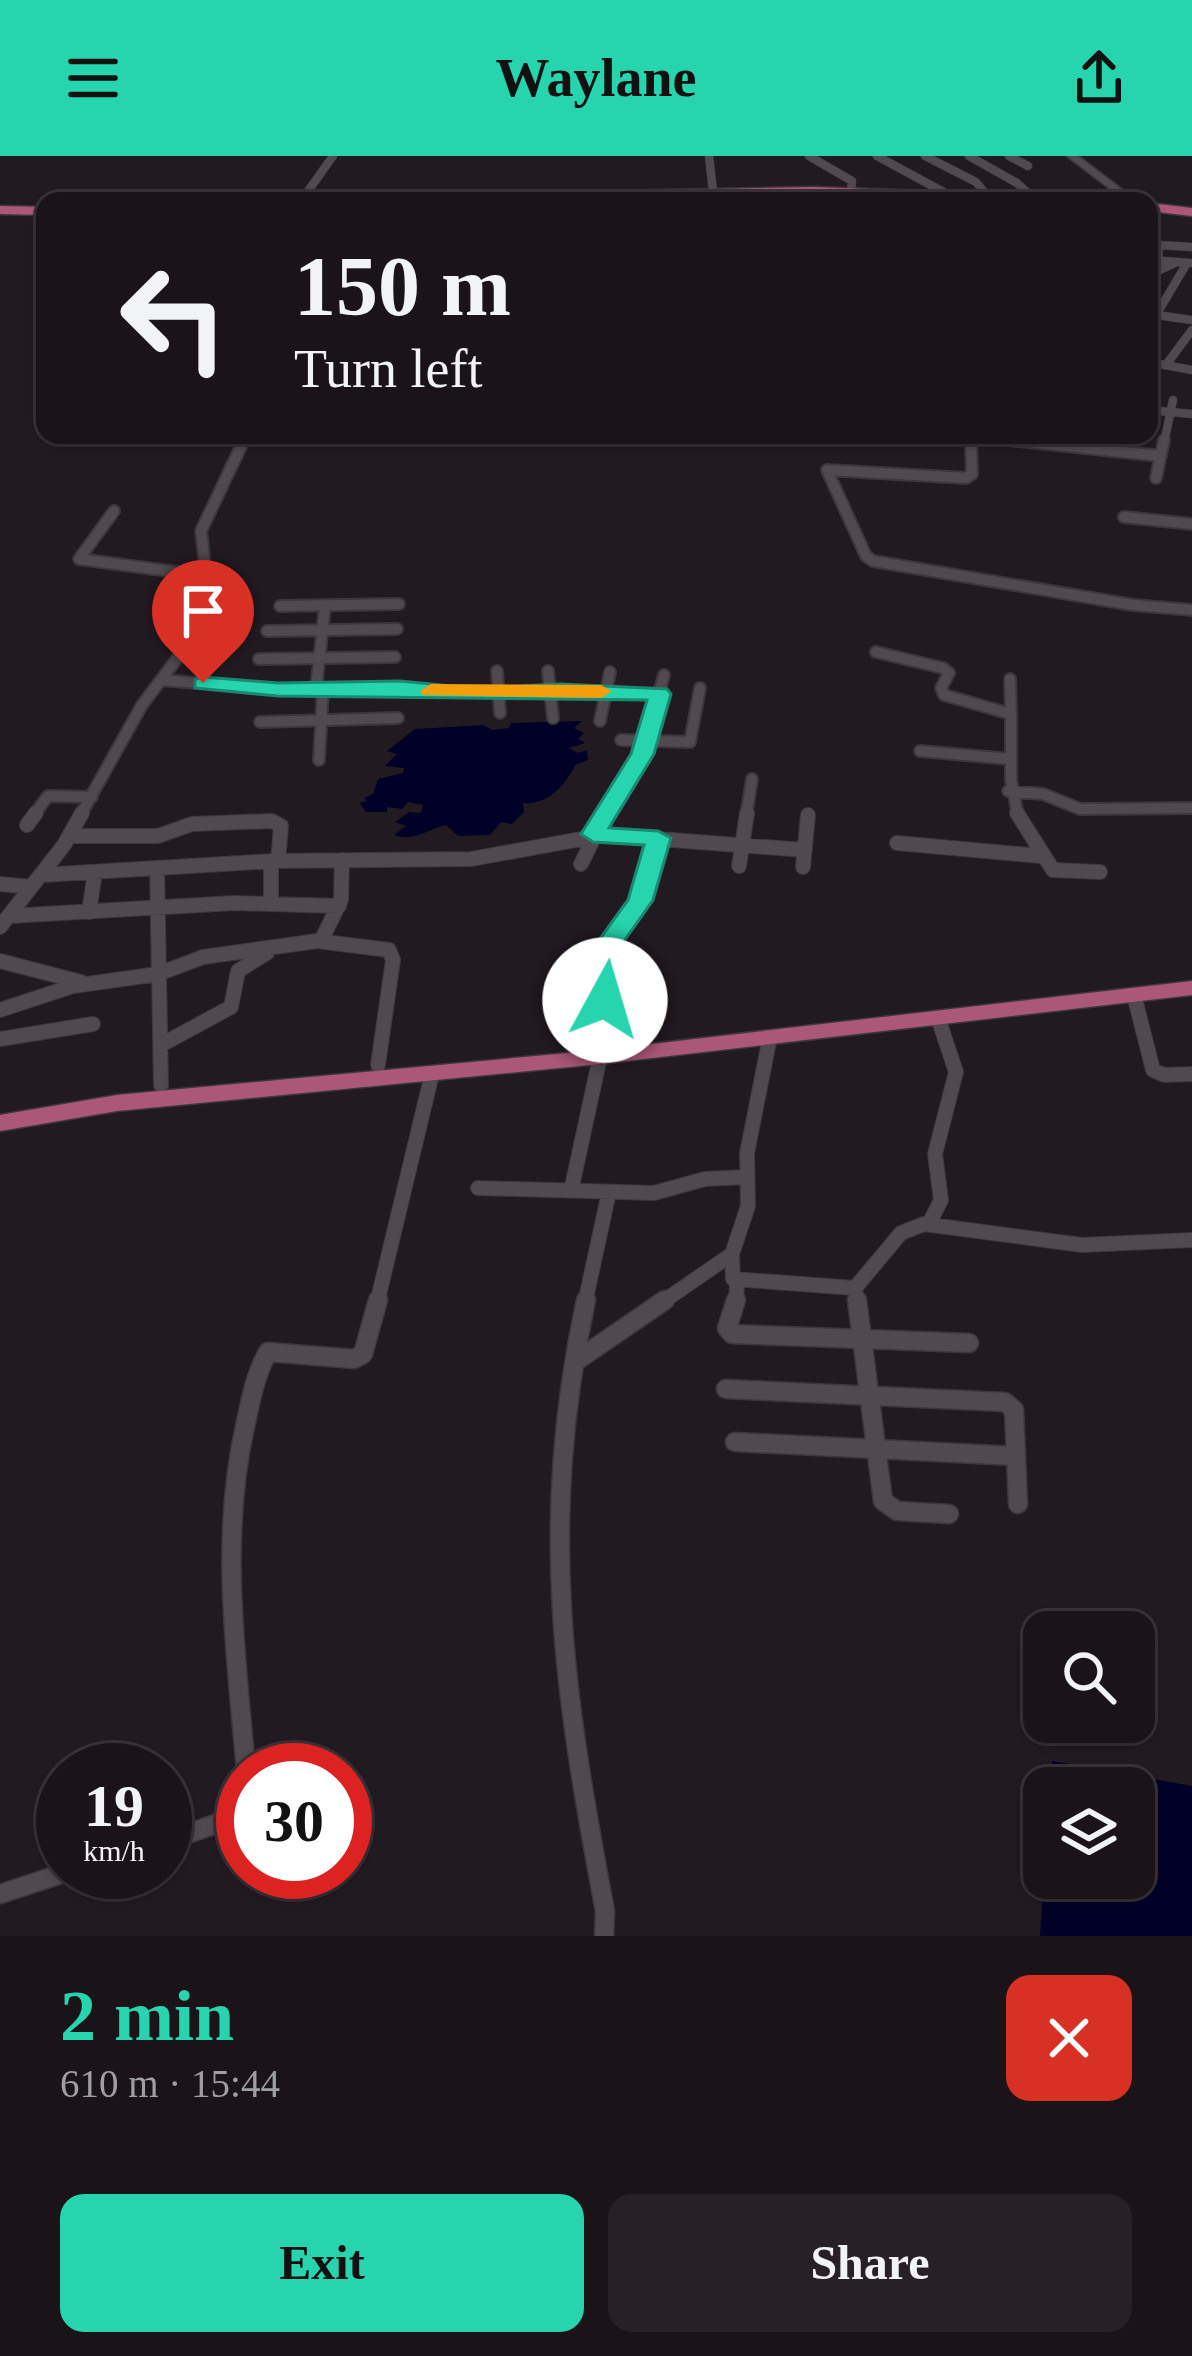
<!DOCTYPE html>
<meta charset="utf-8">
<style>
body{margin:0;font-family:Georgia,serif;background:#272126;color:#f1f3f6;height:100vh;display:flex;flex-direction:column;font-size:45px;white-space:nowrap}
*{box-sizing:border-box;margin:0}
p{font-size:39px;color:#9f9ea2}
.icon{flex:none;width:66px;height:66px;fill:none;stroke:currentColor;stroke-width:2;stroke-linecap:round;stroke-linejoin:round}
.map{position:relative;height:1780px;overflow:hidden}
.side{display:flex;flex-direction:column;background:#1a1419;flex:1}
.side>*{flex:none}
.top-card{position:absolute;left:36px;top:36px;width:1122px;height:252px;border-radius:24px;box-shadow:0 3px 9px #0004,0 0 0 3px #383338;background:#1a1419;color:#f1f3f6;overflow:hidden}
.buttons{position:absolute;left:1023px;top:1455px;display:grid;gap:24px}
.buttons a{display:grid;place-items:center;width:132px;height:132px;border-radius:24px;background:#1a1419;box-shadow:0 3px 9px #0004,0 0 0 3px #383338;font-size:60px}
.speed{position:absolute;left:36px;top:1587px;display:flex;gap:24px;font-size:60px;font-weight:700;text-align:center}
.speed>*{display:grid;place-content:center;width:156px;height:156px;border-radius:50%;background:#1a1419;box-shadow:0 3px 9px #0004,0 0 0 3px #383338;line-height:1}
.speed small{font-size:30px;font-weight:400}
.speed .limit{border:18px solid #d22;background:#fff;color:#111}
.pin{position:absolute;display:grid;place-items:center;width:102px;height:102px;color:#fff;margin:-123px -51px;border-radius:50% 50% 50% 0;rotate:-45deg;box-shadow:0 0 12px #0007}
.pin .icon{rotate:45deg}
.me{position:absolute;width:132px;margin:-66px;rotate:6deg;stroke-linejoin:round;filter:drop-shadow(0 0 9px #0008)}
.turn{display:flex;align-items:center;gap:42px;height:252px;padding:0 60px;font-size:54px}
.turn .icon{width:156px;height:156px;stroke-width:2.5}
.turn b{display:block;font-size:84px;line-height:102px}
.round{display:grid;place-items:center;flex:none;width:126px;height:126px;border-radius:24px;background:#272126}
.summary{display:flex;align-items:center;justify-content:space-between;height:204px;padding:0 60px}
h1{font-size:72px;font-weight:600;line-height:90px;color:#26d5ae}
.action{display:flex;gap:24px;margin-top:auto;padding:24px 60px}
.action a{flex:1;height:138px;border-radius:24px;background:#26d5ae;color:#111;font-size:48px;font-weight:600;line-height:138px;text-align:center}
.action a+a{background:#272126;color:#f1f3f6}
header{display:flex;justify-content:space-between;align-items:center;height:156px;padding:0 60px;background:#26d5ae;color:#111;font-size:54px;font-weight:600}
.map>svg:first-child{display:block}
.water{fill:#010128}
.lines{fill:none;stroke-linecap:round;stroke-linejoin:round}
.minor-far3-casing{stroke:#3d373c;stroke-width:9}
.minor-far2-casing{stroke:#3d373c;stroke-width:14}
.minor-far1-casing{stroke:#3d373c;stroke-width:16}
.minor-casing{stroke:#3d373c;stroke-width:21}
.tertiary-casing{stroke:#3d373c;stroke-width:3}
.primary-casing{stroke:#3d373c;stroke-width:3}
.minor-far3{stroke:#514850;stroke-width:8}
.minor-far2{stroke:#514850;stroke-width:10}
.minor-far1{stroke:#514850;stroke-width:14}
.minor{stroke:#514850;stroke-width:18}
.tertiary{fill:#514850;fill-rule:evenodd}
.primary{fill:#ab5877;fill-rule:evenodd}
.route{fill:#26d5ae;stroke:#198a71;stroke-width:3}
.slow{fill:#f59e0b}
</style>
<header><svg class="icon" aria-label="menu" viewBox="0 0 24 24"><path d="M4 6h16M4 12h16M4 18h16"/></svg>Waylane<svg class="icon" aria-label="share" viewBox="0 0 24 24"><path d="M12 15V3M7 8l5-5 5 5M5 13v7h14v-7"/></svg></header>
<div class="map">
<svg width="1192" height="1780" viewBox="0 0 1192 1780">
<rect width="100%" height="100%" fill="#221a21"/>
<!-- water -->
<path class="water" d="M582 565 574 572 584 577 578 583 585 587 569 592 578 597 587 594 588 604 575 609C568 625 549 650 523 647L524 656 512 668 501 666 490 679 458 680 446 669C426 674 414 686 394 679L406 670 395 666 409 656 421 657 423 649 408 646 402 653 387 651V656H366L360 647 367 645 364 642 373 638 378 623 403 617 404 612 385 610 397 598 387 595 415 573 483 569 492 574 509 572 511 567Z
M1052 1605 1192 1630V1780H1040L1044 1719 1134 1722V1632H1050Z"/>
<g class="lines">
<!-- minor-far3 casing -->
<g class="minor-far3-casing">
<path id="minor-far3" d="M709 0 713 36
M809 0 852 25 851 36
M877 0 949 39
M925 0 976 26 988 41
M969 0 1017 27 1034 43
M1009 0 1028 10
M301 45 333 0
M1149 104 1192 107
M1159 105 1158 89 1192 91
M1149 119 1177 106
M1149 158 1192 164
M1149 171 1187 107
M1149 206 1192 214
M1166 209 1192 174
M1149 254 1192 258
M242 287 246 279
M971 287 977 281 1038 287
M1164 287 1173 244"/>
</g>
<!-- minor-far2 casing -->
<g class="minor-far2-casing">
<path id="minor-far2" d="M971 284 972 318 966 322 827 314 866 400 873 405 1133 449 1192 454
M1009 284 1161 300
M1156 322 1164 284
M114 355 79 403 206 420
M1124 361 1192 368
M280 450 399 448
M267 475 397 473
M876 496 943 512 949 517 941 532 944 539 1011 558V624L1018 660
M259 503 395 501
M497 515 500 557
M548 515 553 562
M1010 523 1011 558
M161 524 269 533 660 538
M316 533 325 450
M600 565 610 516
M260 566 398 562
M621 584 690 586 700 532
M920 595 1010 603
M319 604 323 533
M1008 635 1043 638 1080 653 1192 652
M33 660 48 640 92 641
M80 660 142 549 185 492 208 435 201 375 244 284
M604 660 642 598 664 519
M746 660 752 623"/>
</g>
<!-- minor-far1 casing -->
<g class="minor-far1-casing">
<path id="minor-far1" d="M1017 657 1053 714 1100 716
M27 669 36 657
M593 678 805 694
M70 680H158L192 668 272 665 281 670 278 705
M897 687 1041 700
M271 705V748
M581 708 606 657
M739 710 747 657
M803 711 808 659
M157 712 161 929
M41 719 274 705 471 703 592 681
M0 728 31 731
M89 756 95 716
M9 760 234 747 339 750
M0 771 64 689 82 657
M321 785 341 744 342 704
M0 805 81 826
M1134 839 1153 914 1164 919 1192 918
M0 854 73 830 158 818 203 801 317 785 389 794 393 804 378 909
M770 881 747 997 748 1050 732 1098 733 1123 855 1132 857 1147
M0 883 93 868
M612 888 605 844 606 797 641 744 659 682
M161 889 231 851 238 815 268 796
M478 1032 654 1037 705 1023 746 1021
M571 1035 600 901
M929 1068 941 1044 935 998 956 916 938 862
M855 1132 901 1077 924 1068 1082 1089 1192 1084
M377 1147 432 918
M585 1147 609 1036
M661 1147 732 1098
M736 1147 737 1126"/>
</g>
<!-- minor casing -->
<g class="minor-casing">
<path id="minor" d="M586 1144C538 1368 563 1533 605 1755L604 1780
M736 1144 727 1172 732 1178 969 1187
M857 1144 883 1345 897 1355 949 1358
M576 1205 665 1144
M726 1233 1005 1246 1014 1254 1018 1348
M735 1286 1016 1300
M246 1614C236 1497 219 1382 246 1266 251 1242 256 1217 268 1196L354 1203 363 1198 378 1144
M165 1686 243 1658
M0 1738 67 1716"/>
</g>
<!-- tertiary casing -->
<g class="tertiary-casing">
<path id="tertiary" d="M1067 0H1078L1137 45H1126Z"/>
</g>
<!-- primary casing -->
<g class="primary-casing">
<path id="primary" d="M813 31 1099 41 1105 45 813 39 311 45 317 41Z
M1149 47 1192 52V60L1149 55Z
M0 50 45 51V59L0 58Z
M1192 825V839L600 908 117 955 0 975V959L117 939 600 894Z"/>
</g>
<!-- minor-far3 -->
<use href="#minor-far3" class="minor-far3"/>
<!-- minor-far2 -->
<use href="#minor-far2" class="minor-far2"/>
<!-- minor-far1 -->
<use href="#minor-far1" class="minor-far1"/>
<!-- minor -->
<use href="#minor" class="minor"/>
<!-- tertiary -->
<use href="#tertiary" class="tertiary"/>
<!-- primary -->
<use href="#primary" class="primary"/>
</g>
<!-- route -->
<path class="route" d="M203 521 278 527 400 525 472 532 561 528 667 533 671 538 654 598 609 672 658 675 671 682 653 744 622 788 614 850H595L591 844 596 788 628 744 644 689 593 686 581 678 631 598 647 544 278 540 195 532V523Z"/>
<!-- slow -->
<path class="slow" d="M431 528 601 529 612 535 601 542 423 539 420 535Z"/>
</svg>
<div class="buttons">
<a><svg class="icon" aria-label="search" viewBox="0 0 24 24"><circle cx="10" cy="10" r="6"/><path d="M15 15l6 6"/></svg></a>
<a><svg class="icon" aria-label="layers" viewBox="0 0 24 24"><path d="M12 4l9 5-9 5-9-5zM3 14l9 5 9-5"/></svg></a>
</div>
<div class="speed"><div>19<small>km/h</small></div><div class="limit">30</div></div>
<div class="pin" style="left:203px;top:527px;background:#d93025"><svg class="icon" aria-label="arrive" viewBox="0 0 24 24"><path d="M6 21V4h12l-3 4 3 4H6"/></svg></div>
<svg class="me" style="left:605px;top:844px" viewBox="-20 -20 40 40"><circle r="19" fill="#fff"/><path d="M0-13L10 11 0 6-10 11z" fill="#26d5ae"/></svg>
<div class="top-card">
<div class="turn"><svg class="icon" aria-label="left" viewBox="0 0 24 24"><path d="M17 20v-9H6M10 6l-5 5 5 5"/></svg><div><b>150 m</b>Turn left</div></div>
</div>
</div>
<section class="side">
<div class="summary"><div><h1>2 min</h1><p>610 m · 15:44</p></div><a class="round" style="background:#d93025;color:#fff"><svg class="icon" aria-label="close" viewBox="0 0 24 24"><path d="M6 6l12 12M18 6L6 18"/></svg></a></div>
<div class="action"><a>Exit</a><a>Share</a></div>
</section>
